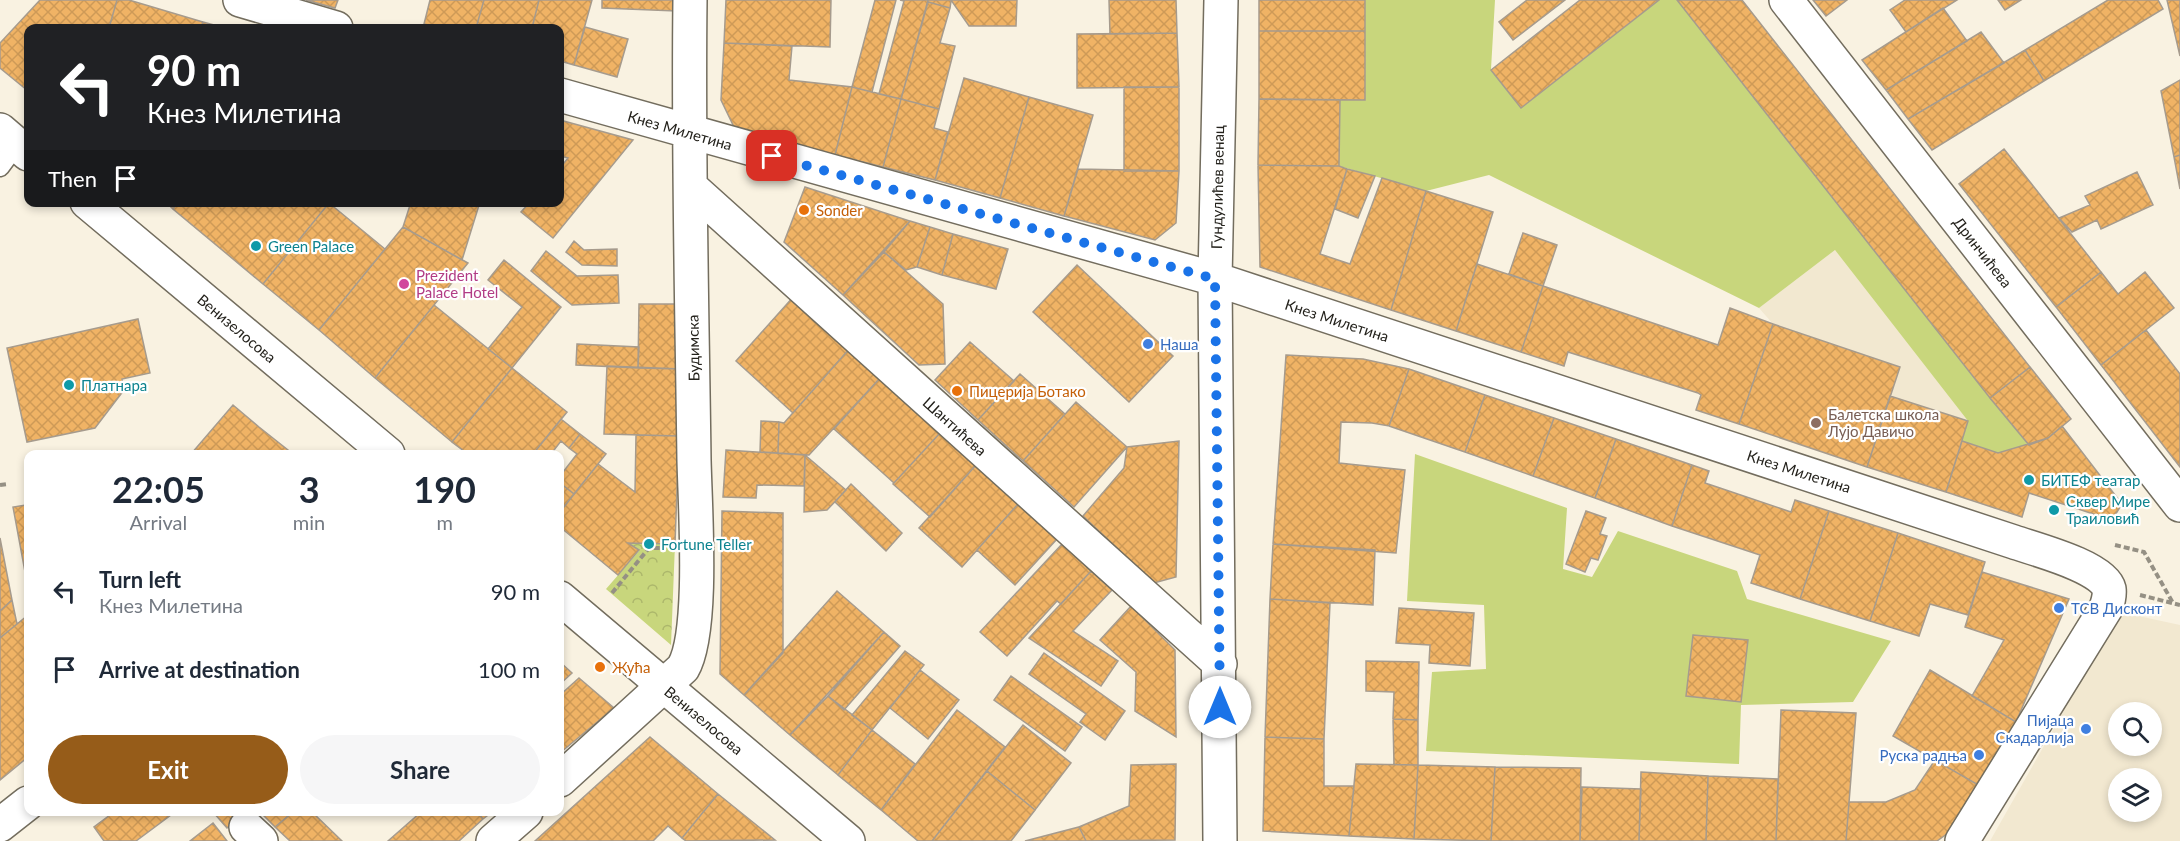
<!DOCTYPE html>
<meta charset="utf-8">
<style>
body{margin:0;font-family:Lato,sans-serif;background:#f6f6f7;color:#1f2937;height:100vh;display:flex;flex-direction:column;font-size:22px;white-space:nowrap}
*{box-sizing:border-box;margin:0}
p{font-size:20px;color:#747a83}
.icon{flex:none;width:33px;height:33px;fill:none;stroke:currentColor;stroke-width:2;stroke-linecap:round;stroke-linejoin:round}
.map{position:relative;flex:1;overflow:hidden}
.drawer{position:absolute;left:24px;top:450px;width:540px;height:366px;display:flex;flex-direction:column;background:#fff;border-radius:12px;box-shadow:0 3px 9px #0003}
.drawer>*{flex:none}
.guide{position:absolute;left:24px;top:24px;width:540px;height:183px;border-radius:12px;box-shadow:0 3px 9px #0003;background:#202124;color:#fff;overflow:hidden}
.fabs{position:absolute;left:2108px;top:702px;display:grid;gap:12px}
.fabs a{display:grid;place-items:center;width:54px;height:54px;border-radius:50%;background:#fff;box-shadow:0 3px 9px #0003;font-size:30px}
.pin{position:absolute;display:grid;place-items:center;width:51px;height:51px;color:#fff;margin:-26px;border-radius:12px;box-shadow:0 3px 9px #0006}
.me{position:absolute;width:66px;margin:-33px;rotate:0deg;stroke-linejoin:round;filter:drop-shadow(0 0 4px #0008)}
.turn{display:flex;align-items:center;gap:21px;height:126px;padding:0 24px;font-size:27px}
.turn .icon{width:78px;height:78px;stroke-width:2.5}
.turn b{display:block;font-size:42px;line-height:51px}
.then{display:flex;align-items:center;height:57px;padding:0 24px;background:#0003;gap:12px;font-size:22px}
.eta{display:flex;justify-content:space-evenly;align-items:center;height:102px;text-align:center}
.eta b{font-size:36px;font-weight:700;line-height:42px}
.primary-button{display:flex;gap:12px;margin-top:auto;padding:12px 24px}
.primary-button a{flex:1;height:69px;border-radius:36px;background:#965c19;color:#fff;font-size:24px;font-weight:700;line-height:69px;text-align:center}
.primary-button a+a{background:#f6f6f7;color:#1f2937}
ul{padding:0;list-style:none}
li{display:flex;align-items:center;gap:18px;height:78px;padding:0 24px}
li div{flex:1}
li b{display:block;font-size:22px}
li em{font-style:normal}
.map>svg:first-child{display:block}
.built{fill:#f2e8d0;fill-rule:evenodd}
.green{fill:#c8d67c}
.park{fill:url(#park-crowns)}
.building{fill:url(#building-cross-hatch);stroke:#a69b8d;stroke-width:1.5}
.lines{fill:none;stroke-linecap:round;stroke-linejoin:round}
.service-casing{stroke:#736d5e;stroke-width:21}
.minor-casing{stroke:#736d5e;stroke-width:36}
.tertiary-casing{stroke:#736d5e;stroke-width:36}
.path{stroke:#959084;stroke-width:4;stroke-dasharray:6 3;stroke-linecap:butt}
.service{stroke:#fff;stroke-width:18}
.minor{stroke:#fff;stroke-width:33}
.tertiary{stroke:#fff;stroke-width:33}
.route{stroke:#1a73e8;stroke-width:10;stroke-dasharray:0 18}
.food-dot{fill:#e8710a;stroke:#fff;stroke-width:2}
.culture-dot{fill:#0f9aa8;stroke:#fff;stroke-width:2}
.hotel-dot{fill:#d1479c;stroke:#fff;stroke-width:2}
.shop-dot{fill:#3f7fe0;stroke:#fff;stroke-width:2}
.education-dot{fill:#8d6e63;stroke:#fff;stroke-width:2}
.labels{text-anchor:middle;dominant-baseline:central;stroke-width:4.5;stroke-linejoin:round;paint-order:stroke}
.street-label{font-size:15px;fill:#24221c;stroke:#fff}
.food-label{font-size:15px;fill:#c56008;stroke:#fff;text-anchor:start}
.culture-label{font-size:15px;fill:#0d838f;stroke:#fff;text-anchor:start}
.hotel-label{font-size:15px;fill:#b23c85;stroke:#fff;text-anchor:start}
.shop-label{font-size:15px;fill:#366cbe;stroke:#fff;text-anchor:start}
.education-label{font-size:15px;fill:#785e54;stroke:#fff;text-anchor:start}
</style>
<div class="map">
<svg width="2180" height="841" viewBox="0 0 2180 841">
<defs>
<pattern id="park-crowns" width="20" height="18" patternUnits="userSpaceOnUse" patternTransform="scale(1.5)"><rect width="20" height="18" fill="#c8d67c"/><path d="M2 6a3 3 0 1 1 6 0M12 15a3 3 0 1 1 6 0" fill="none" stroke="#acb76b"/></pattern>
<pattern id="building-cross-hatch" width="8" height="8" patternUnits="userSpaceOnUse" patternTransform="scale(1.5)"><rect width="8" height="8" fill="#f0b365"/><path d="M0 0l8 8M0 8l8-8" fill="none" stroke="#ce9a57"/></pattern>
</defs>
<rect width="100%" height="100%" fill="#f9f2e1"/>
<!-- built -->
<path class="built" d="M1835 250 1968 421 1890 396 1900 367 1773 324 1759 308Z
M2120 612 2180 625V841H1990ZM2118 712H2151V746H2118ZM2118 778H2151V812H2118Z"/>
<!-- green -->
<path class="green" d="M1365 0H1495L1491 69 1521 108 1659 0H1677L2029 445 1998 453 1962 441 1968 421 1835 250 1759 308 1489 175 1426 191 1339 166 1340 100H1365Z
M1415 454 1567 508 1563 569 1592 577 1618 531 1737 571 1747 599 1891 641 1853 702 1741 705 1739 764 1426 751 1432 672 1486 669 1484 605 1407 601Z"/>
<!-- park -->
<path class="park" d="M628 543 675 544 671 645 606 589 639 551Z"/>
<!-- building -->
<path class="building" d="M40 0H117L109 28H28V91L0 68V43Z
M117 0H129L203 22 201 28H109Z
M306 0H338L335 8Z
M430 0H484L476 28H440L424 24Z
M484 0H539L532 28H476Z
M539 0H592L574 65 560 61V28H532Z
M602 0H676V11L602 8Z
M726 0H831L830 47 724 43Z
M875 0H896L872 92 852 87Z
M900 0H928L901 99 879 94 904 1Z
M928 0H951V1L950 8 928 2Z
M1017 0 1016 26H969L951 0Z
M1109 0H1176L1177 33 1110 34Z
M1259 0H1365V31H1259Z
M1527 0H1565L1513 40 1499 22Z
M1580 0H1659L1521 108 1491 70Z
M1677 0H1742L2030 367 1990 398Z
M1813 0H1847L1826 16Z
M1905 0H1957L1906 32 1890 10Z
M1998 0H2021L2005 10Z
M2108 0H2158L2163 9 2044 81 2025 50Z
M2167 0H2180V56Z
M928 2 950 8 940 43 955 46 939 109 901 99Z
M1943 8 1967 41 1886 90 1862 60Z
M203 22 225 28H201Z
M585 27 628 39 617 77 574 65Z
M1259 31H1365V100L1259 99Z
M1981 32 2004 63 1908 119 1886 90Z
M1177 33 1179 87 1077 88V34Z
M724 43 792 46 789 80 852 87 835 155 735 129 721 100Z
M2025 50 2044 81 1932 150 1908 119Z
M964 78 1029 97 1000 198 935 180Z
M2180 80V155L2174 157 2161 91Z
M852 87 901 99 883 167 835 155Z
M1124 87H1179V171H1124Z
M1029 97 1093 115 1064 216 1000 198Z
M901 99 939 109 934 128 948 132 935 180 883 167Z
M1259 99 1340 100 1339 166 1258 165Z
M560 120 633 140 553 238 521 212 530 202H560V168L568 158 560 156Z
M2004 149 2101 272 2056 307 1959 184Z
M2180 155V189L2174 157Z
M1258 165 1339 166 1347 169 1320 254 1350 264 1382 178 1426 191 1391 310 1260 267Z
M1078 169 1179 171 1176 223 1155 240 1064 216Z
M1347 169 1375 176 1358 218 1335 209Z
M2137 172 2153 205 2101 229 2097 220 2072 232 2059 218 2090 205 2085 196Z
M805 187 910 221 843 295 784 242Z
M1426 191 1493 212 1456 331 1391 310Z
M166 202H178L173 209Z
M178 202H328L329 203 263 284 173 209Z
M411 202H480L462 260 403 227Z
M329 203 385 249 319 330 263 284Z
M910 221 930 227 917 267 906 270 884 252Z
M403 227 468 263 375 378 319 330Z
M930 227 953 234 942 275 917 267Z
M1523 233 1557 245 1543 286 1509 274Z
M953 234 1008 249 996 289 942 275Z
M574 241 584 250 617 249V266L582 265 566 252Z
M546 251 577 276 618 275 619 303 572 305 531 271Z
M884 252 943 304 945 364 919 365 843 295Z
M504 260 561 307 512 368 488 349 522 307 488 280Z
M1477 264 1543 286 1521 352 1456 331Z
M1077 265 1173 356 1129 402 1033 312Z
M2101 272 2118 294 2145 272 2174 308 2101 365 2056 307Z
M1543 286 1718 345 1730 308 1773 324 1739 424 1696 410 1701 395 1698 393 1568 352 1564 366 1521 352Z
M794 296 850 348 793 413 736 361Z
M639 304H682L681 369 638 368Z
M434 305 512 368 452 442 375 378Z
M138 319 150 373 122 379 124 390 95 428 27 442 7 348Z
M1773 324 1900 367 1867 467 1739 424Z
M2146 330 2180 374V467L2101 365Z
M970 342 1014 381 978 420 935 380Z
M577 344 639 347 638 368 576 365Z
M850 348 880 378 809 455 778 453 779 422 784 423Z
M1286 355 1363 359 1409 369 1389 426 1372 423 1341 422 1339 463 1405 470 1396 553 1273 544Z
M607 366 681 369 679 436 604 434Z
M2030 367 2071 419 2048 438 2029 445 1990 398Z
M512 368 567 412 533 454H468L452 442Z
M1409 369 1485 395 1465 452 1389 426Z
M1020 374 1065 414 1023 461 978 420Z
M880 378 940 433 894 483 834 429Z
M1485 395 1554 418 1533 476 1465 452Z
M1890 396 1968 421 1946 492 1867 467Z
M1076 402 1127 447 1074 507 1023 461Z
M233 405 259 427 293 454H191Z
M1554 418 1616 439 1595 498 1533 476Z
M561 419 580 434 569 448 561 441 551 454H533Z
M761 421 779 422 778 453 760 452Z
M2062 426 2122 504 2112 520 2029 493 2022 517 1946 492 1962 441 1998 453 2048 438Z
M940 433 976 465 930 517 893 484Z
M580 434 606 454 574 494 560 483V476L577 454 569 448Z
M636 435 679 436 675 544 628 543 639 550 618 575 560 527V512L598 464 635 492Z
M1616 439 1692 465 1672 526 1595 498Z
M1179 441 1176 577 1154 583 1083 516 1124 468 1127 447Z
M726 450 805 455 804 486 757 485 756 498 723 497Z
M805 455 846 490 827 510 804 512Z
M976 465 1018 504 962 567 919 528Z
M1692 465 1709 471 1705 483 1717 487 1791 512 1795 500 1829 511 1800 599 1751 583 1760 555 1672 526Z
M560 483 574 494 560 512Z
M851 484 902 533 886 551 835 502Z
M1018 504 1057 539 1015 585 977 550Z
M26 505H28V588L13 507Z
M722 511 783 513V653L744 695 720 674Z
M1586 511 1606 518 1600 534 1607 536 1598 560 1591 558 1585 572 1566 564Z
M1829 511 1898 533 1870 621 1800 599Z
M1898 533 1985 562 1968 615 1930 604 1919 636 1870 621Z
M0 538 12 600 0 611Z
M1062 544 1091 571 1061 604 1057 601 1007 656 980 632Z
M1273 544 1375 550 1373 605 1270 599Z
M1091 571 1112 590 1073 631 1118 661 1101 686 1029 638Z
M1982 572 2069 599 2016 722 1972 696 2004 640 1965 627Z
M837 591 884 632 790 735 744 695Z
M1270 599 1330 603 1324 739 1265 737Z
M12 600 17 624 0 638V611Z
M1131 606 1175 650 1176 737 1135 711 1136 672 1100 640Z
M1399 608 1474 613 1470 666 1429 663 1430 645 1396 643Z
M28 615V757L0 780V638Z
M884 632 900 646 844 710 828 696Z
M1693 635 1748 640 1741 702 1686 696Z
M905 651 924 665 872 730 852 715Z
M1044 653 1125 711 1105 740 1080 722 1086 714 1029 674Z
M1366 661 1419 662 1418 720 1393 719 1394 692 1366 691Z
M560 662 572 673 560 684Z
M920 670 959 700 928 739 890 708Z
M1930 670 2016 722 1980 786 1893 736Z
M1011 676 1082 727 1065 751 994 700Z
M579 678 614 708 560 753V695Z
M828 696 872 730 838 775 790 735Z
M957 710 1005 747 932 841H918L881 810Z
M1781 710 1856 713 1846 841H1776Z
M1393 719 1418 720V765H1394Z
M1023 725 1071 763 1035 810 987 771Z
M872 730 915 764 881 810 838 775Z
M650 737 718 794 682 838 668 826 653 841H535Z
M1265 737 1324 739V786H1354L1349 836 1263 831Z
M1935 760 1980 786 1955 828 1937 841H1846L1849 802H1886L1915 790Z
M1176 764 1175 840 1086 841 1079 827 1129 806 1131 765Z
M1356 764 1418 765 1414 839 1349 836Z
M1418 765 1495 767 1491 841 1414 839Z
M1495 767 1581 768 1580 841H1491Z
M987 771 1035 810 1011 841H932Z
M1641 772 1708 776 1706 841H1639Z
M1708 776 1778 779 1776 841H1706Z
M1582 787 1641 789 1639 841H1580Z
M718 794 775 840 686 841 682 838Z
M114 812H175L136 841H104L94 827Z
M213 812H248L227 828Z
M260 812H293L275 827Z
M293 812H312L342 841H290L275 827Z
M421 812H477L483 819 459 841H388Z
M477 812H492L483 819Z
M213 823 227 841H190Z
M1079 827 1086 841H1025Z"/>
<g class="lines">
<!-- service casing -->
<g class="service-casing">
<path id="service" d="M0 167 17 144"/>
</g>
<!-- minor casing -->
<g class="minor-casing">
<path id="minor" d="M240 0 336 28
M1786 0 2180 505
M560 95 1215 279 2014 542C2034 549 2104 567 2109 589 2110 595 2108 602 2106 608L1962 841
M691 187 1220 664
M560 780 683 668C704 633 695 506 694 460 692 307 688 153 690 0
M0 825 28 803
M246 827 261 841
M493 841 526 812
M1220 841 1215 279 1221 0"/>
</g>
<!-- tertiary casing -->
<g class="tertiary-casing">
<path id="tertiary" d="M0 130 28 154
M87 202 388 454
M560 598 848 841"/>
</g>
<!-- path -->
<path class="path" d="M0 485 8 484
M2115 545 2144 552 2173 603
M612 593 649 548H665
M2140 595 2180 605"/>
<!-- service -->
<use href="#service" class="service"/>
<!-- minor -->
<use href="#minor" class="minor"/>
<!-- tertiary -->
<use href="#tertiary" class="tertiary"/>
</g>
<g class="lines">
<!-- route -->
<path class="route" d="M772 156 1215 279 1220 707"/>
</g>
<!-- markers -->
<g class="food-dot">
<circle cx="804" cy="210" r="6"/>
<circle cx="957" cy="391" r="6"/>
<circle cx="600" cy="667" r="6"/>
</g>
<g class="culture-dot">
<circle cx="256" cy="246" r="6"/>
<circle cx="69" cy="385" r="6"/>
<circle cx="2029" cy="480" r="6"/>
<circle cx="2054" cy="510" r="6"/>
<circle cx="649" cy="544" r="6"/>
</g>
<circle class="hotel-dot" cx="404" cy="284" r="6"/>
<g class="shop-dot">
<circle cx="1148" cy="344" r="6"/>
<circle cx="2059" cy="608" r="6"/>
<circle cx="2086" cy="729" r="6"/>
<circle cx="1979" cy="755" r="6"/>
</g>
<circle class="education-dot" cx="1816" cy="423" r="6"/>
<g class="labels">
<!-- street labels -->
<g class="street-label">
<text transform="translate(680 130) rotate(16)">Кнез Милетина</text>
<text transform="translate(1217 187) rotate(-89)">Гундулићев венац</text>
<text transform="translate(1983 252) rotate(52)">Дринчићева</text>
<text transform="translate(1337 320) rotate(18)">Кнез Милетина</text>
<text transform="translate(237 328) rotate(40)">Венизелосова</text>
<text transform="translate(693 348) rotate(-91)">Будимска</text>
<text transform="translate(955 426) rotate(42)">Шантићева</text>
<text transform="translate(1799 471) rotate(18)">Кнез Милетина</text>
<text transform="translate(704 720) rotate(40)">Венизелосова</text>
</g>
<!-- food labels -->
<g class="food-label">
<text x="816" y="210">Sonder</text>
<text x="969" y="391">Пицерија Ботако</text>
<text x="612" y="667">Жућа</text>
</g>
<!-- culture labels -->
<g class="culture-label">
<text x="268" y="246">Green Palace</text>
<text x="81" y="385">Платнара</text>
<text x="2041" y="480">БИТЕФ театар</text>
<text x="2066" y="501">Сквер Мире<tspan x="2066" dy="17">Траиловић</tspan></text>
<text x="661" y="544">Fortune Teller</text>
</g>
<!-- hotel labels -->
<g class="hotel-label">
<text x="416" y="275">Prezident<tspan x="416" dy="17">Palace Hotel</tspan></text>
</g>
<!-- shop labels -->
<g class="shop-label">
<text x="1160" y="344">Наша</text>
<text x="2071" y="608">ТСВ Дисконт</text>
<text x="2074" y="720" text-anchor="end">Пијаца<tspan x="2074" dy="17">Скадарлија</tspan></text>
<text x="1967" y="755" text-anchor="end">Руска радња</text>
</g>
<!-- education labels -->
<g class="education-label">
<text x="1828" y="414">Балетска школа<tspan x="1828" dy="17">Лујо Давичо</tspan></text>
</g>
</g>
</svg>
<div class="fabs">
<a><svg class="icon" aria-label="search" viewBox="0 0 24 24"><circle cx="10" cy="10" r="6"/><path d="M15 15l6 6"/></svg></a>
<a><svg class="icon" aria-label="layers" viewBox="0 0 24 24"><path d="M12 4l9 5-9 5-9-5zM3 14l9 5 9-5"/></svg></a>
</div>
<div class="pin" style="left:772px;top:156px;background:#d93025"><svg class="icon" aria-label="arrive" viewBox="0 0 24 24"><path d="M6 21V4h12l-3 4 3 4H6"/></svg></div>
<svg class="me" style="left:1220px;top:707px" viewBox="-20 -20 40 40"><circle r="19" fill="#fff"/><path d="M0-13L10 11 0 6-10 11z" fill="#1a73e8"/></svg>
<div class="guide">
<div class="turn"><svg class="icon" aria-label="left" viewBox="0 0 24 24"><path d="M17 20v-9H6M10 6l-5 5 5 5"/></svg><div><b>90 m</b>Кнез Милетина</div></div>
<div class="then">Then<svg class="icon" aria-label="arrive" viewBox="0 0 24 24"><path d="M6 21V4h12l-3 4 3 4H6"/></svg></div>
</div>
<section class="drawer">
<div class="eta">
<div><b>22:05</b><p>Arrival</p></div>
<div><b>3</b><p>min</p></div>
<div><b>190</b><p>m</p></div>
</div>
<ul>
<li><svg class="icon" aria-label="left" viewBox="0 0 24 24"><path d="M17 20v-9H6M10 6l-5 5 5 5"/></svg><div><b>Turn left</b><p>Кнез Милетина</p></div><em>90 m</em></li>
<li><svg class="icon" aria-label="arrive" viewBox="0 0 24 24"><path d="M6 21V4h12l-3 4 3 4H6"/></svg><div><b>Arrive at destination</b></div><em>100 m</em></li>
</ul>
<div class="primary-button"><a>Exit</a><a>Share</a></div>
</section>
</div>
